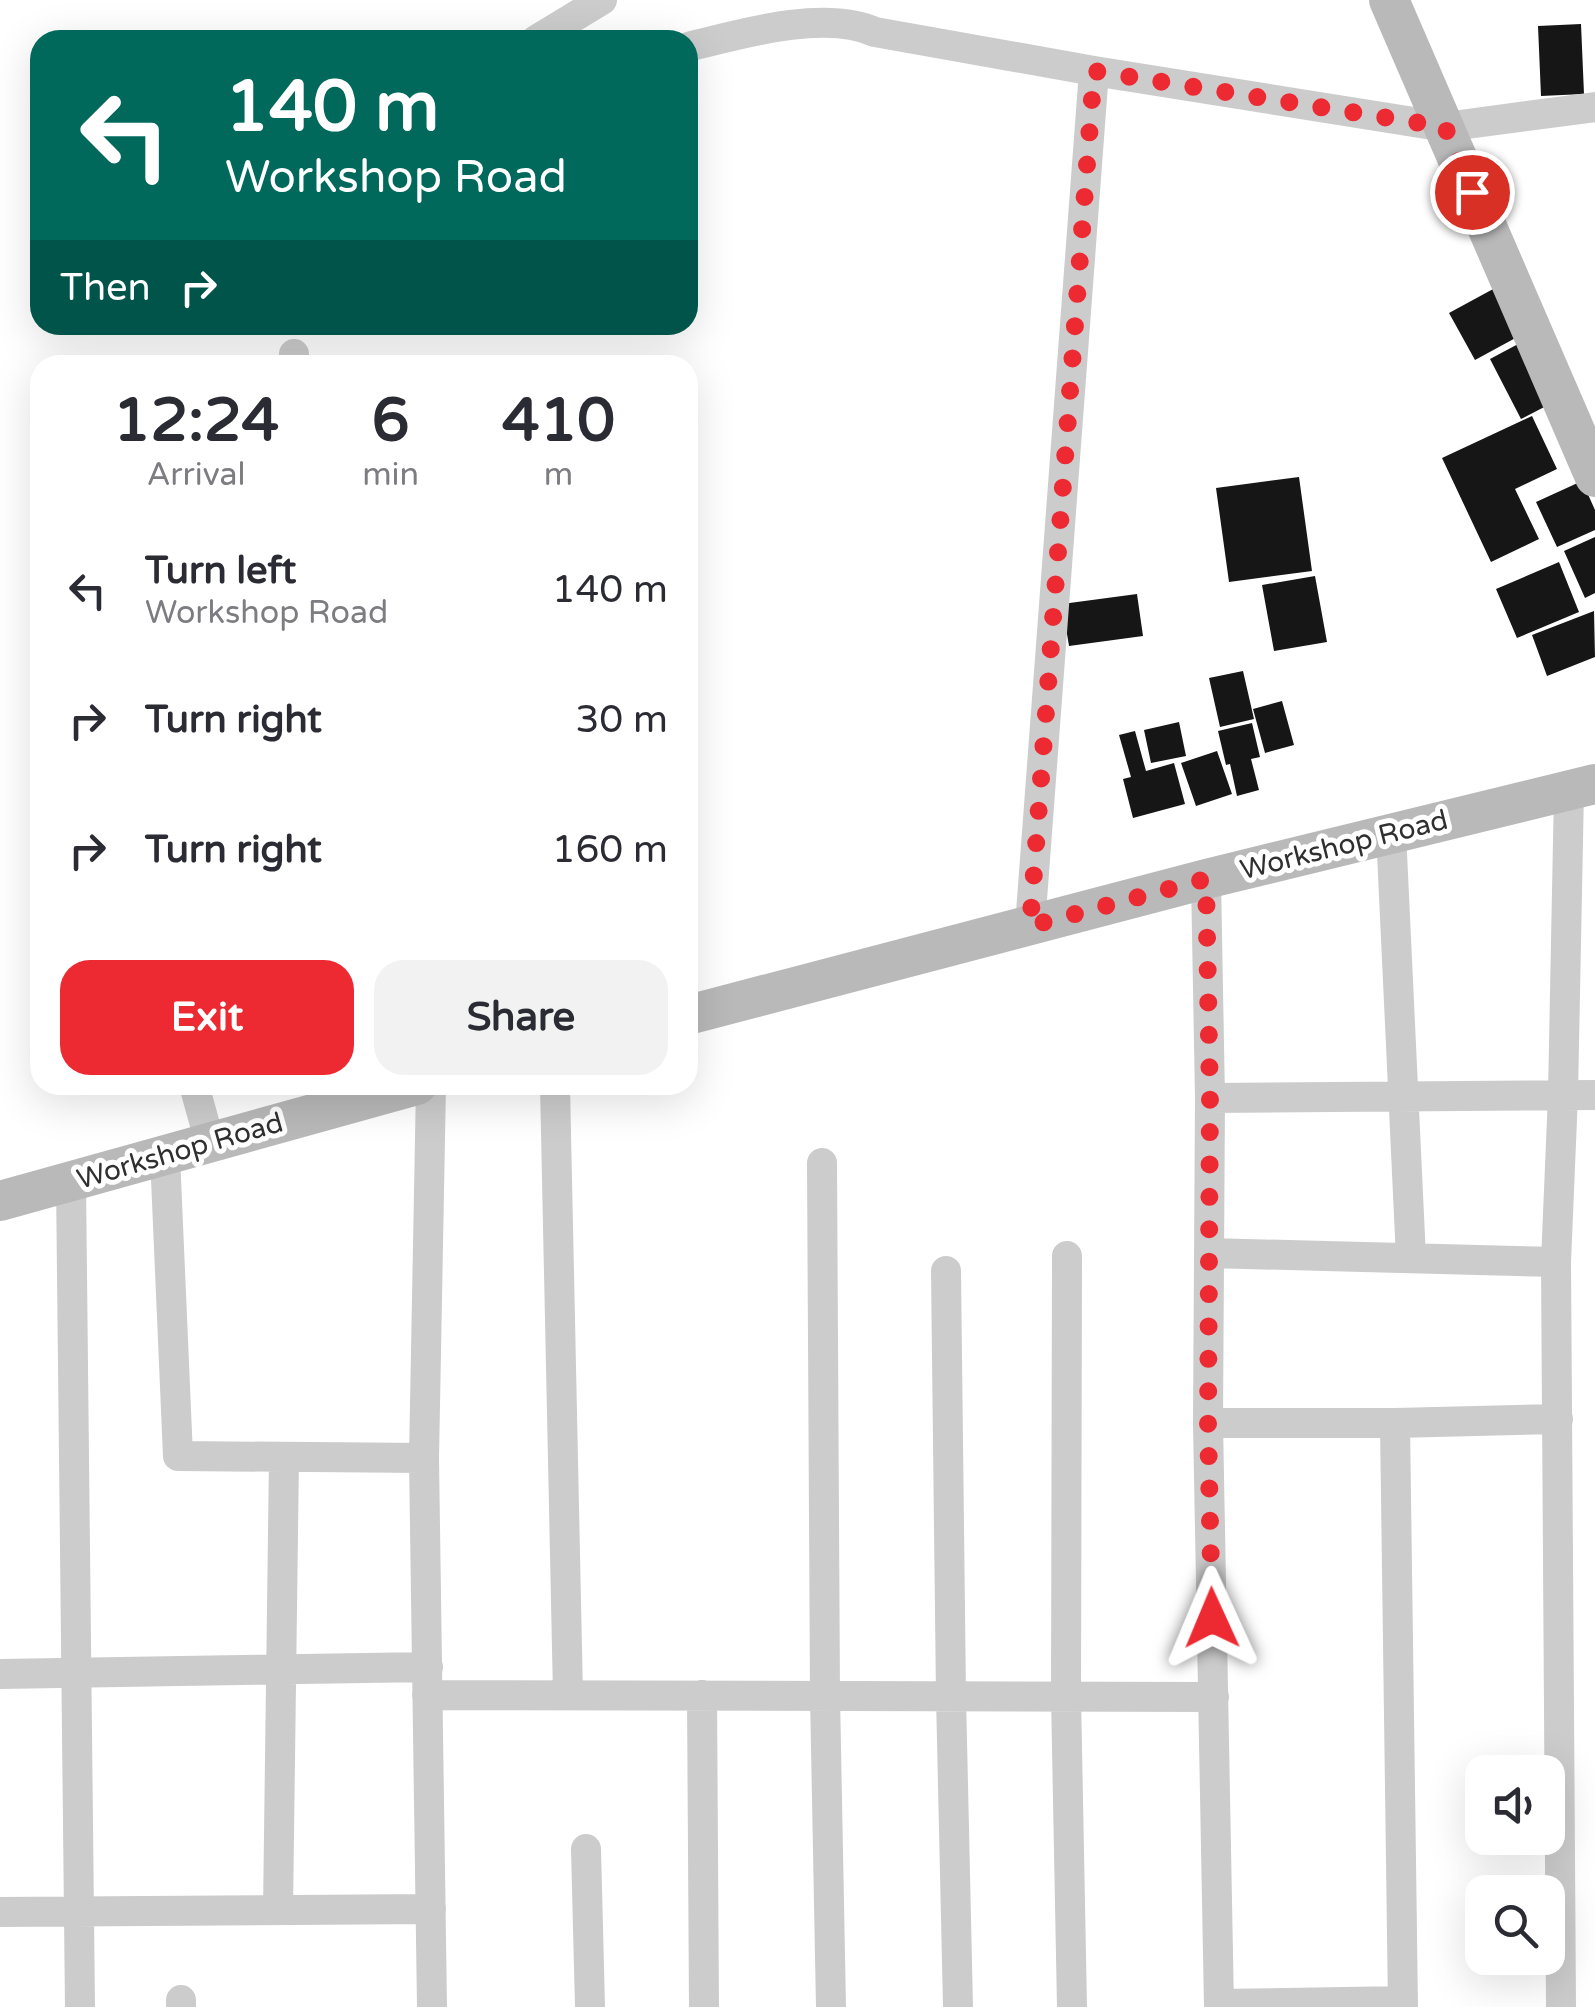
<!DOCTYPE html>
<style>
body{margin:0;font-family:"Varela Round",sans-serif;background:#f2f2f3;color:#2b2b33;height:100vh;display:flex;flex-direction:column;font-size:38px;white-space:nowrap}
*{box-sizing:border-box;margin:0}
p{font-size:32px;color:#7c7c81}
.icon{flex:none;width:55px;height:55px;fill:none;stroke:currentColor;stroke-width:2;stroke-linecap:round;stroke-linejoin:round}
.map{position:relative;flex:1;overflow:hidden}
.sheet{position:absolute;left:30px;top:355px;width:668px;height:740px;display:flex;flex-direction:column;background:#fff;border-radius:30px;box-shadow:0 10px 40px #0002}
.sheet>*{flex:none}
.guide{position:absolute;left:30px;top:30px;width:668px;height:305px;border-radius:30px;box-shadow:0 10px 40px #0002;background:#00695c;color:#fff;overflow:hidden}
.controls{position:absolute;left:1465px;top:1755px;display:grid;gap:20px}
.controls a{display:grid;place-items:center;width:100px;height:100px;border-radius:20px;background:#fff;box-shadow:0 10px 40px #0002;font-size:50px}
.pin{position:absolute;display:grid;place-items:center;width:85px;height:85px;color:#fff;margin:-42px;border:5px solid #fff;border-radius:50%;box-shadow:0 2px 10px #0007}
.me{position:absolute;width:110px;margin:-55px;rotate:359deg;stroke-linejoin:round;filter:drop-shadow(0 0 8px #0008)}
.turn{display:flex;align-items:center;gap:35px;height:210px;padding:0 30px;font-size:45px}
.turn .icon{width:130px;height:130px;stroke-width:2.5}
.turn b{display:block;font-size:70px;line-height:85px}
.then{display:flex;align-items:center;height:95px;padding:0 30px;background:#0003;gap:20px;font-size:38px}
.eta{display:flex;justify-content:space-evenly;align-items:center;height:170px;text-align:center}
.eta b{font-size:60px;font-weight:800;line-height:70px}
.button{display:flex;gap:20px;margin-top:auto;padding:20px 30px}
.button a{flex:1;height:115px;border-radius:30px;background:#ed2a32;color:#fff;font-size:40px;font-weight:800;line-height:115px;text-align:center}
.button a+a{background:#f2f2f3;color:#2b2b33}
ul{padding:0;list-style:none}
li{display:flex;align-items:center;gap:30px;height:130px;padding:0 30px}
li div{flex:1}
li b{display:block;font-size:38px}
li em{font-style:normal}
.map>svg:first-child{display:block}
.building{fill:#161616}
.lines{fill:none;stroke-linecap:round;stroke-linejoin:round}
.street{stroke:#ccc;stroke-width:30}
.secondary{stroke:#b9b9b9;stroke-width:40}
.route{stroke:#ed2a32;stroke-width:18;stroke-dasharray:0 32.4}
.labels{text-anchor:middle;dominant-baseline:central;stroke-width:10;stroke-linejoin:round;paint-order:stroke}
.street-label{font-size:28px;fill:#2f2f2f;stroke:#fff}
</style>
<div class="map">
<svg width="1595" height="2007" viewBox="0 0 1595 2007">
<rect width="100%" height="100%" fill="#fff"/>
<!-- building -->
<path class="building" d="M1581 24 1584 94 1541 96 1538 26Z
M1495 288 1521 335 1475 360 1449 313Z
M1520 343 1552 403 1521 419 1490 359Z
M1532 416 1557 469 1515 489 1539 539 1491 562 1442 458Z
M1299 477 1312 571 1229 582 1216 488Z
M1582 481 1595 510V530L1557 547 1536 502Z
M1595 537V593L1585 598 1564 551Z
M1559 562 1579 612 1517 638 1496 589Z
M1315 576 1327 642 1274 651 1262 585Z
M1137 594 1143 636 1069 646 1062 604Z
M1594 611 1595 657 1547 676 1532 635Z
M1243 671 1254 719 1220 727 1209 678Z
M1282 701 1294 745 1265 753 1253 709Z
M1179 722 1186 756 1151 763 1144 730Z
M1252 723 1260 757 1251 759 1259 790 1237 796 1230 764 1226 765 1218 731Z
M1135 731 1146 771 1174 763 1185 804 1133 818 1123 779 1131 777 1119 735Z
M1217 751 1232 794 1196 806 1181 763Z"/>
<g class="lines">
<!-- street -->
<path class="street" d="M536 40 602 0
M688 47C740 34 825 9 875 32L1094 71 1445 127 1595 107
M293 365 294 354
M1391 832 1411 1258
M1206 879 1210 1098 1208 1423 1219 2007
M1030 926 1094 71
M194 1085 210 1143
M431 1085 424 1458 432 2007
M555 1085 568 1695
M1210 1098 1595 1095
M165 1155 178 1456 424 1458
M822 1163 825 1695 831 2007
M71 1182 80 2007
M1209 1253 1556 1262
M1067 1256 1066 1696 1072 2007
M946 1271 951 1696 958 2007
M1208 1423H1395L1558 1419
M1395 1423 1403 2007
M0 1674 428 1667
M427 1695 1214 1697
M702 1695 704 2007
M586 1849 590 2007
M278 1910 284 1457
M0 1912 431 1909
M181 2000V2007
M1219 2004 1403 2001
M1561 2007 1556 1262 1563 1095 1569 790"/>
<!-- secondary -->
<path class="secondary" d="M1389 0 1595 477
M688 1015 1206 879 1595 784
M0 1201 417 1085"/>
</g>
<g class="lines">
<!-- route -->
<path class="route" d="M1212 1618 1208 1423 1210 1098 1206 879 1030 926 1094 71 1445 127 1472 192"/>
</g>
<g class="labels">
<!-- street labels -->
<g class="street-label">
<text transform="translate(1344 845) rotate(-14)">Workshop Road</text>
<text transform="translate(180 1151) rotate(-16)">Workshop Road</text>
</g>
</g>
</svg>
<div class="controls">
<a><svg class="icon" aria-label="sound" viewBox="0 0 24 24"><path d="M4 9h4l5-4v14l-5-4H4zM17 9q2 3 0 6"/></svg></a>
<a><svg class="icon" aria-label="search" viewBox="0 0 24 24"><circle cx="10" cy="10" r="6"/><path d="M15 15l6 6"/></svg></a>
</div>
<div class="pin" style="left:1472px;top:192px;background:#d93025"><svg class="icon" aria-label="arrive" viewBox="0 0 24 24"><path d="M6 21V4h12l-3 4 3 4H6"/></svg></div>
<svg class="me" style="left:1212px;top:1618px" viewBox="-20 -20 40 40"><path d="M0-17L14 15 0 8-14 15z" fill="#ed2a32" stroke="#fff" stroke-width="4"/></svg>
<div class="guide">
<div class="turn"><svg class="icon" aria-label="left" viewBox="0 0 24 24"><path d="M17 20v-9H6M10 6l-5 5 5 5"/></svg><div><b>140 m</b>Workshop Road</div></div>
<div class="then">Then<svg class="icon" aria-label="right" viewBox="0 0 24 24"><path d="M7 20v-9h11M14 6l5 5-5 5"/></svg></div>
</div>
<section class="sheet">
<div class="eta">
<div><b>12:24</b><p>Arrival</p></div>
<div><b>6</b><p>min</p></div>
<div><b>410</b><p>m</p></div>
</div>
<ul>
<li><svg class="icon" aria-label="left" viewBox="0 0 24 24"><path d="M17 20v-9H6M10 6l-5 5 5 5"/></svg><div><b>Turn left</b><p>Workshop Road</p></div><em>140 m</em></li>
<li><svg class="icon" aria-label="right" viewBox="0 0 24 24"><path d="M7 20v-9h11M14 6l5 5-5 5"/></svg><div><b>Turn right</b></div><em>30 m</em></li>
<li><svg class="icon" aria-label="right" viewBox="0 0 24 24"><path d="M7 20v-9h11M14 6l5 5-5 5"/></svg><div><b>Turn right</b></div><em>160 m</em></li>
</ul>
<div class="button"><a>Exit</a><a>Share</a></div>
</section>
</div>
